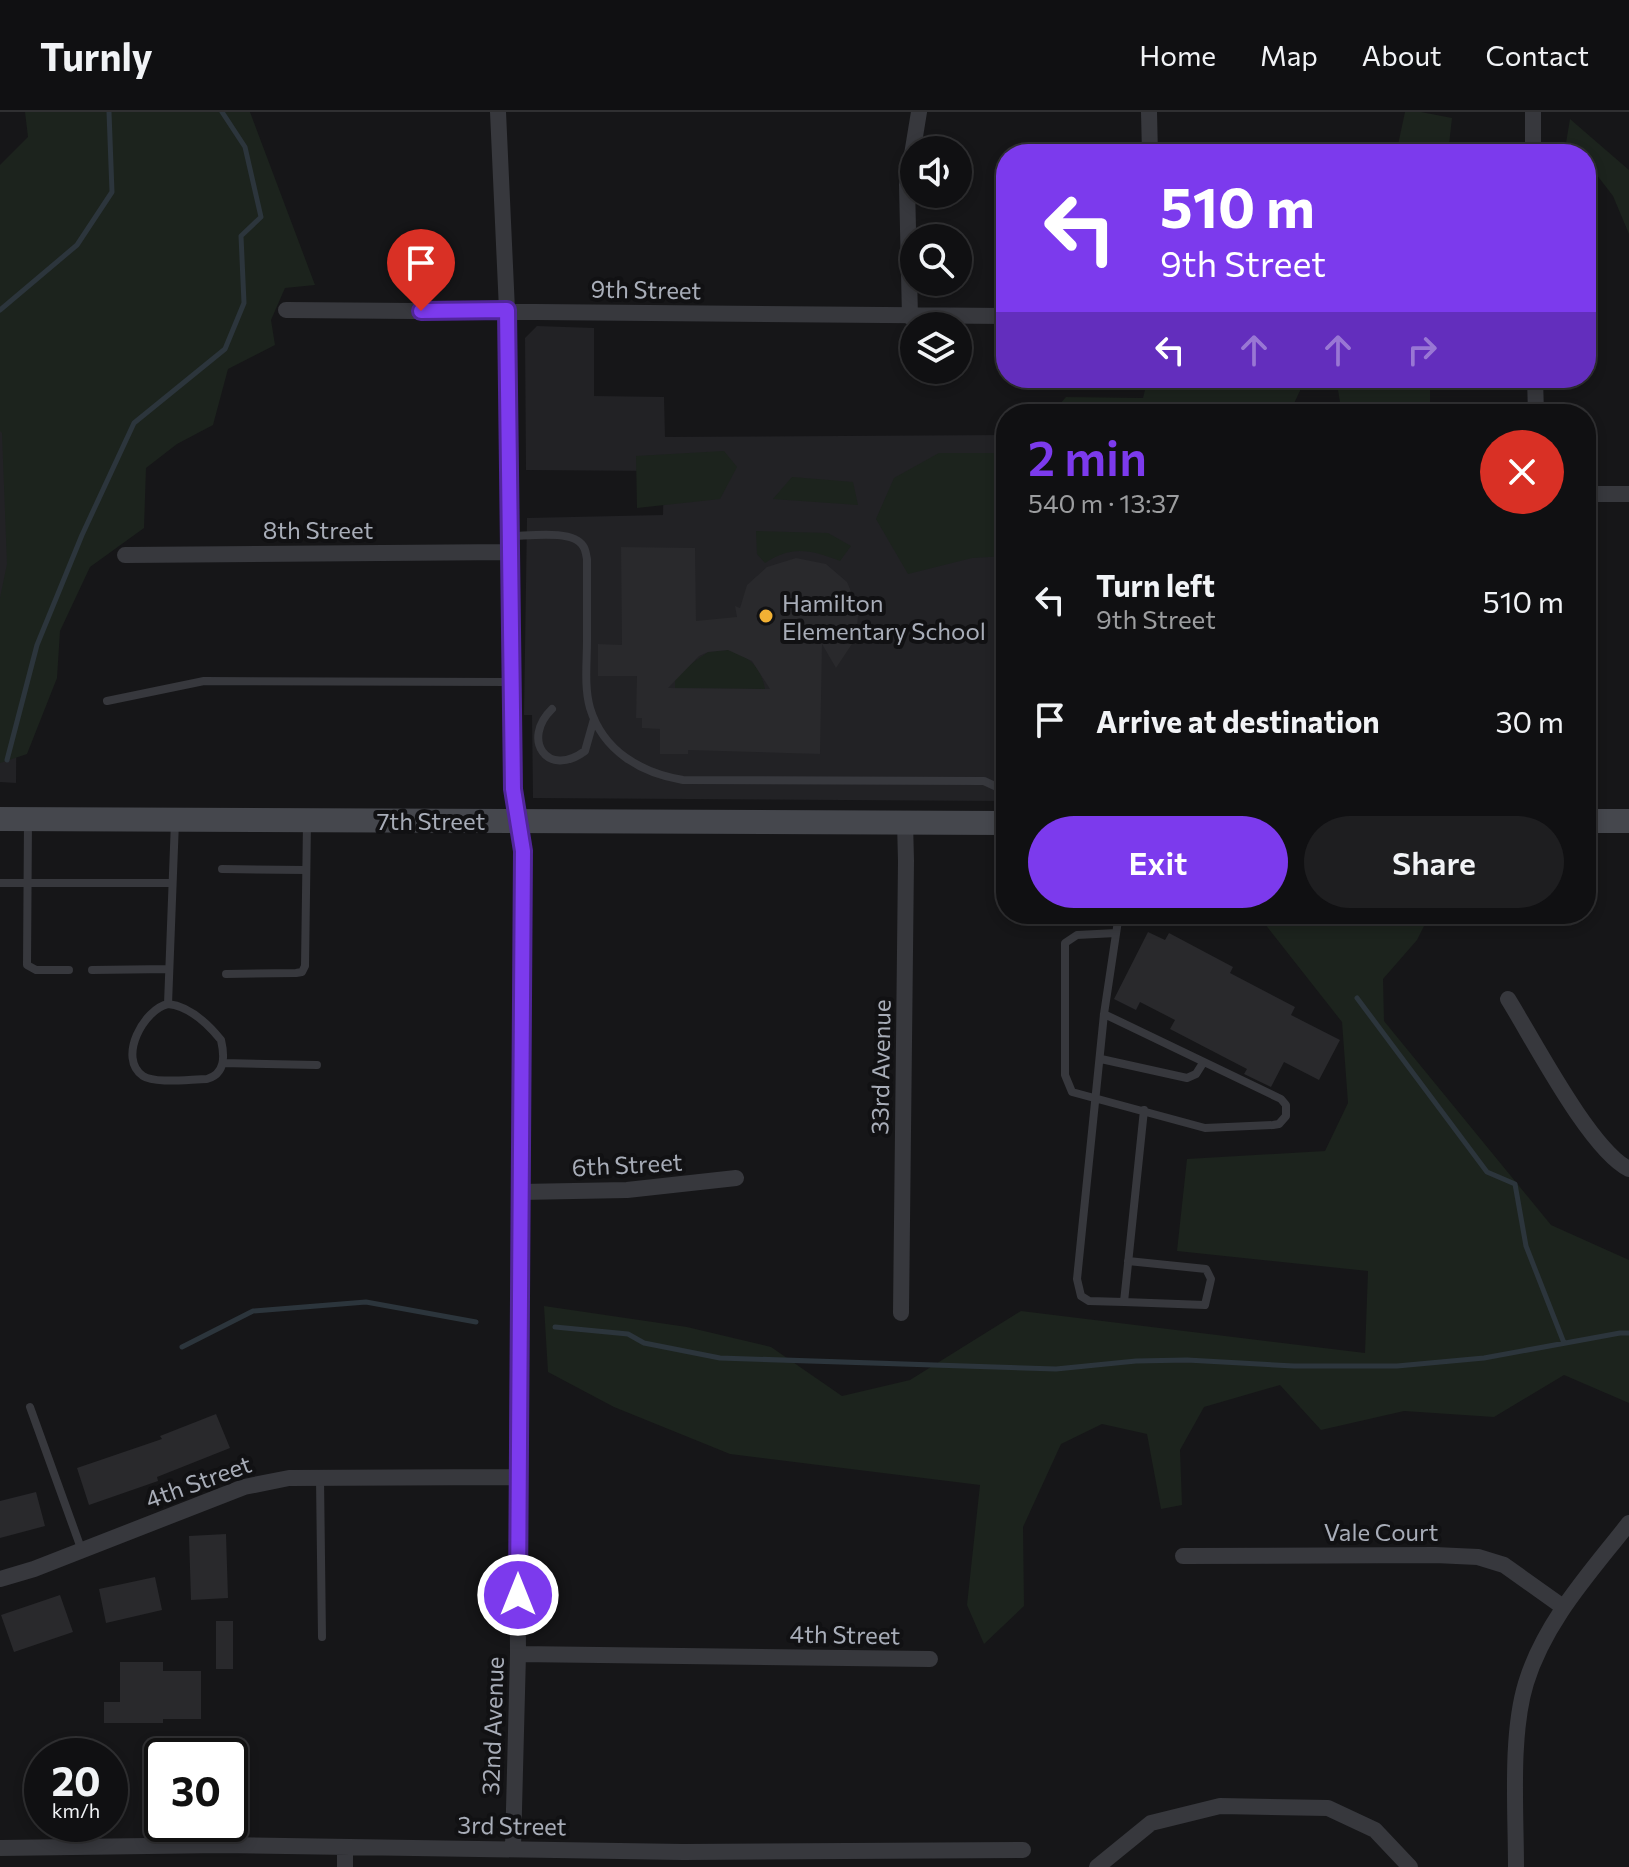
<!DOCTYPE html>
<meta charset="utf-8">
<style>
body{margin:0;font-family:Commissioner,sans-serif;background:#1e1e20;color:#f1f3f6;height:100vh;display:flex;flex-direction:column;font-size:30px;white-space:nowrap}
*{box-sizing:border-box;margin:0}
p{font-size:26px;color:#9c9d9f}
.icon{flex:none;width:44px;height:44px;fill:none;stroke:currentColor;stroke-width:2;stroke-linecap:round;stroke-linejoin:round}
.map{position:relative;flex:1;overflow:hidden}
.panel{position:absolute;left:996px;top:292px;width:600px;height:520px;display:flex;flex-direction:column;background:#101012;border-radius:32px;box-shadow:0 4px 12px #0003,0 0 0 2px #303032}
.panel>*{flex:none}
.top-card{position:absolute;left:996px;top:32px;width:600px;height:244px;border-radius:32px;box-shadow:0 4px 12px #0003,0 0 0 2px #303032;background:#7c3aed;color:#fff;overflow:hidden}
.buttons{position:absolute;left:900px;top:24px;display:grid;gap:16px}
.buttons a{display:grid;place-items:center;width:72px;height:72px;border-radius:50%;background:#101012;box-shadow:0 4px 12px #0003,0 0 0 2px #303032;font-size:40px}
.speed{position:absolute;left:24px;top:1626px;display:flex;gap:16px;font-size:40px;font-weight:700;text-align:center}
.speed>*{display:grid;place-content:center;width:104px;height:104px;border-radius:50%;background:#101012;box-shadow:0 4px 12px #0003,0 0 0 2px #303032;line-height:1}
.speed small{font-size:20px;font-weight:400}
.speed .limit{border:4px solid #111;border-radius:12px;background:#fff;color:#111}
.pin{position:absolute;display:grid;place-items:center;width:68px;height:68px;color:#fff;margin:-82px -34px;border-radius:50% 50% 50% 0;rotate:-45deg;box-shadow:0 0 8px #0007}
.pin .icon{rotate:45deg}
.me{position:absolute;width:88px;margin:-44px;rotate:0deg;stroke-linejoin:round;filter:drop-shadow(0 0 6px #0008)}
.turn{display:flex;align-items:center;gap:28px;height:168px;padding:0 32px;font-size:36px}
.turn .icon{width:104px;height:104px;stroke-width:2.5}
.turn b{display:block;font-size:56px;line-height:68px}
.lanes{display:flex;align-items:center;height:76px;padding:0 32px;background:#0003;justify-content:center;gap:40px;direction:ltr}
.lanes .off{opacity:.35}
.round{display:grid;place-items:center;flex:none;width:84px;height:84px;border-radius:42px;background:#1e1e20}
.headline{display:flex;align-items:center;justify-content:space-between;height:136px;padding:0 32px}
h1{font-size:48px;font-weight:600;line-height:60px;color:#7c3aed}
.button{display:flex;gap:16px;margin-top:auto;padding:16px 32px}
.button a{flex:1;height:92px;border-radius:48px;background:#7c3aed;color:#fff;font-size:32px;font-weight:600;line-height:92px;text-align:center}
.button a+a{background:#1e1e20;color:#f1f3f6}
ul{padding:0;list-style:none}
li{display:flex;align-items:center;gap:24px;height:120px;padding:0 32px}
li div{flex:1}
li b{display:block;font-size:30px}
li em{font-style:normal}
header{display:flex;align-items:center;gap:48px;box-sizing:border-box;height:112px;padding:0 40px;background:#101012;border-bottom:2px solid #303032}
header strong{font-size:38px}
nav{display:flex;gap:44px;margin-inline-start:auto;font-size:28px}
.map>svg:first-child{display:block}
.built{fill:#222225}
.green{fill:#1c231d}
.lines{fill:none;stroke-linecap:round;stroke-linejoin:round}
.stream{stroke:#2c353c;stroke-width:5}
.building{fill:#29292c;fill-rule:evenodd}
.lane{stroke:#37383d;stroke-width:8}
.street{stroke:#37383d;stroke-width:16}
.secondary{stroke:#45474d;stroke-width:24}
.route-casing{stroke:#51269a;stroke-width:20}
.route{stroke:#7c3aed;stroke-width:14}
.poi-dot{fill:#f2b134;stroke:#111113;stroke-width:3}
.labels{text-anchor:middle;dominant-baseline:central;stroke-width:8;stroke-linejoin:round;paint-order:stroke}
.street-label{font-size:24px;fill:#a8adb8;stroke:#111113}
.poi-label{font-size:24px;fill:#a8adb8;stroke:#111113;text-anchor:start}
</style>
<header>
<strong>Turnly</strong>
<nav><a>Home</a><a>Map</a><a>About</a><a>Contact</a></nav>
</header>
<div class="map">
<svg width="1629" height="1755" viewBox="0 0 1629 1755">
<rect width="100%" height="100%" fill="#161618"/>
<!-- built -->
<path class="built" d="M537 214 594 216V284L664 285 665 325 1006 323V689L533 686 532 603H524L527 406 663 403 664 359 526 358 525 226Z
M0 293 18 460 16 671 0 670Z"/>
<!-- green -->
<path class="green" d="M25 0H250L315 173 285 176 271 208 275 233 228 257 213 313 177 332 146 356 144 416 90 455 60 519 57 566 27 642 0 651V486L7 452 2 321 0 319V53L28 25Z
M1405 0H1421L1452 6 1448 42H1396Z
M1570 7 1629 58V122L1613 84 1586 49V42H1574L1565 37Z
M1148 266H1306L1289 302H1051L1066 285 1143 286Z
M1336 266H1425L1430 270V302H1342Z
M724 339 737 355 720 387 637 396 636 344Z
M939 341H1006V444L972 446 908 462 876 407 894 366Z
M792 365 853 370 858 393 773 387Z
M756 419 828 421 851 434 840 449C811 438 792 433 765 451L757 442Z
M728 538C749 544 761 555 765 577L675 576V539L691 552 708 540Z
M1257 802H1430L1417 828 1383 867 1384 909 1551 1113 1629 1148V1291L1564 1263 1494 1305 1404 1299 1321 1318 1280 1273 1204 1295 1180 1338 1182 1393 1161 1397 1147 1322 1102 1312 1061 1332 1023 1415 1024 1494 984 1532 967 1493 980 1373 730 1342 614 1295 548 1260 544 1194 687 1215 771 1235 842 1284 910 1268 1021 1199 1365 1241 1368 1159 1177 1139 1187 1047 1325 1039 1348 991 1342 910Z"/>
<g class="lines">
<!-- stream -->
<path class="stream" d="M0 198 77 133 112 80 109 0
M7 648 37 533 82 423 134 311 225 237 244 191 241 124 261 105 245 35 222 0
M1357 886 1487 1060 1515 1072 1526 1134 1564 1231
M555 1215 628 1222 644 1231 720 1246 1056 1257 1136 1249 1187 1248 1294 1254H1397L1484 1246 1620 1221H1629
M182 1235 253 1199 366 1190 476 1210"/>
</g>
<!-- building -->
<path class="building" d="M621 435 695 436 696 509 737 505 735 494 740 496 747 473 767 455 796 446 826 452 847 470 861 503 858 504 856 526 836 556 822 532 820 642 688 638V642H660V617L642 616V606H636L637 564H598V532L622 533ZM728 538 752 549 770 577 668 576 699 544 708 540Z
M1148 820 1165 828 1169 821 1233 855 1230 861 1295 895 1291 903 1340 928 1319 968 1284 950 1271 975 1244 962 1247 957 1170 917 1175 908 1140 890 1136 898 1114 887Z
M216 1302 230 1336 157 1365 158 1369 89 1393 77 1356 162 1327 160 1324Z
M36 1380 45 1414 0 1426V1389Z
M226 1422 228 1486 191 1488 189 1424Z
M155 1465 162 1498 106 1511 99 1477Z
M60 1483 73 1520 14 1540 1 1503Z
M216 1509H233V1557H216Z
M120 1550H163V1559H201V1607H163V1611H104V1590H120Z"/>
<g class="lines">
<!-- lane -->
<path class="lane" d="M511 424C528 424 573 417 583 434 586 438 586 443 587 447 587 474 587 501 587 528 587 550 584 575 590 596 603 639 641 661 683 668L984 669 997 675 1001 685V710
M107 589 204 569 512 570
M552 597C521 627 547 667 585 639L594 607
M28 709 27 853 36 858H69
M222 757 306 758
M0 771H172
M1119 802 1104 902 1077 1167 1081 1184 1089 1189 1124 1190 1144 998
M92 858 169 857
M226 862 296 861 302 860 305 854 307 710
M168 892C189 894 208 912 221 928 225 945 225 962 207 967 191 967 155 972 143 964 117 946 144 897 168 892L175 709
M1104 902 1281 987 1286 993V1004L1279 1012 1273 1013 1205 1016 1072 980 1065 963V831L1077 823 1116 821
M1101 947 1187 966 1196 962 1203 951
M223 951 317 953
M1124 1190 1205 1193 1211 1167 1206 1157 1128 1149
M30 1295 82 1439
M320 1366 322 1525"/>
<!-- street -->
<path class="street" d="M498 0 507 198 513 677 523 739 517 1365 518 1542 513 1736
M1149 0 1150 42
M1533 0V42
M286 198 1006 204
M910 205 907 73 919 0
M1535 266 1536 302
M1586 382H1629
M125 443 511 440
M1508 887C1533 927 1590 1038 1629 1057
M521 1080 627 1078 736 1066
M901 1201 906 749 905 710
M1183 1444 1435 1443 1478 1445 1504 1453 1563 1495
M0 1467 34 1457 244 1375 289 1366 517 1365
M518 1542 930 1547
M0 1736 221 1733 683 1740 1023 1738
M345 1755V1735
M1097 1755 1151 1711 1220 1694 1328 1696 1375 1718 1410 1755
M1516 1755C1516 1699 1510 1623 1526 1571 1545 1509 1590 1461 1629 1411"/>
<!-- secondary -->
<path class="secondary" d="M0 707 1006 711
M1586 709H1629"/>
</g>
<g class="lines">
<!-- route casing -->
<g class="route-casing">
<path id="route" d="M421 199 507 198 513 677 523 739 518 1483"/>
</g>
<!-- route -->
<use href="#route" class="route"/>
</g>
<!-- markers -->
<circle class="poi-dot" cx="766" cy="504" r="8"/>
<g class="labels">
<!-- street labels -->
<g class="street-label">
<text transform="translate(646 177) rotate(1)">9th Street</text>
<text x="318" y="417">8th Street</text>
<text x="431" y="708">7th Street</text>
<text transform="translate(880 955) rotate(-89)">33rd Avenue</text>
<text transform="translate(627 1052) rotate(-3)">6th Street</text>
<text transform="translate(198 1369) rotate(-20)">4th Street</text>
<text x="1381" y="1419">Vale Court</text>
<text transform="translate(845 1522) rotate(1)">4th Street</text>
<text transform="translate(492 1614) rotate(-88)">32nd Avenue</text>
<text transform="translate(512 1713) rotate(1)">3rd Street</text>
</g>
<!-- poi labels -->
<g class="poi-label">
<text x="782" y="490">Hamilton<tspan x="782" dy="28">Elementary School</tspan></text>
</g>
</g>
</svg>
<div class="buttons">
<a><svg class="icon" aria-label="sound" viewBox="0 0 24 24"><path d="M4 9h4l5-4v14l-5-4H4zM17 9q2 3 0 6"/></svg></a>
<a><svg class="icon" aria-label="search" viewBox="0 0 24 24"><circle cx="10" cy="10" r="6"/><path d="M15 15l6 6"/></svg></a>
<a><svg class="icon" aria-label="layers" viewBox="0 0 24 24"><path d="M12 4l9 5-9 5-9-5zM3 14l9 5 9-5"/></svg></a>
</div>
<div class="speed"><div>20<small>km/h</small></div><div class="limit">30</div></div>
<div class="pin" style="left:421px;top:199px;background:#d93025"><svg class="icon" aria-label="arrive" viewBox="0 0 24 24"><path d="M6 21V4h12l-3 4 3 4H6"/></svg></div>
<svg class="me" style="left:518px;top:1483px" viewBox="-20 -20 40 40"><circle r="17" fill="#7c3aed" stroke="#fff" stroke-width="3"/><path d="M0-11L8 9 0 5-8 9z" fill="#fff"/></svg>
<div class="top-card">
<div class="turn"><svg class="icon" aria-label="left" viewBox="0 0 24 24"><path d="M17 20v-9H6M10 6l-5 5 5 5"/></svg><div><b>510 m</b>9th Street</div></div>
<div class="lanes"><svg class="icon" aria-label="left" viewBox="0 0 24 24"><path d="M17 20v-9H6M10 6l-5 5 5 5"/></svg><svg class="icon off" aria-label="ahead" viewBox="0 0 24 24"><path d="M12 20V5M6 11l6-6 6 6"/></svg><svg class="icon off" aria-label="ahead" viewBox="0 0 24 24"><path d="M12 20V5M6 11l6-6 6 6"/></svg><svg class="icon off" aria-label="right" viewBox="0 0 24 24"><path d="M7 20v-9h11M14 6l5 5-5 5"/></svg></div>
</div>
<section class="panel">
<div class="headline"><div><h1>2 min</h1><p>540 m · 13:37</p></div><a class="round" style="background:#d93025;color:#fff"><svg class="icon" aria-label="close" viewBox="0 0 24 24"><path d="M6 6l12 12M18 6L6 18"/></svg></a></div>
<ul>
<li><svg class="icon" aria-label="left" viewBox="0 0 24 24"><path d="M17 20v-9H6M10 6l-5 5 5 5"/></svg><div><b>Turn left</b><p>9th Street</p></div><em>510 m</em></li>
<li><svg class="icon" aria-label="arrive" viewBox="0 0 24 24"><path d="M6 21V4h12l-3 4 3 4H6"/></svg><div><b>Arrive at destination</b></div><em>30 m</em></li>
</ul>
<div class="button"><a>Exit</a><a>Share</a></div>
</section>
</div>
